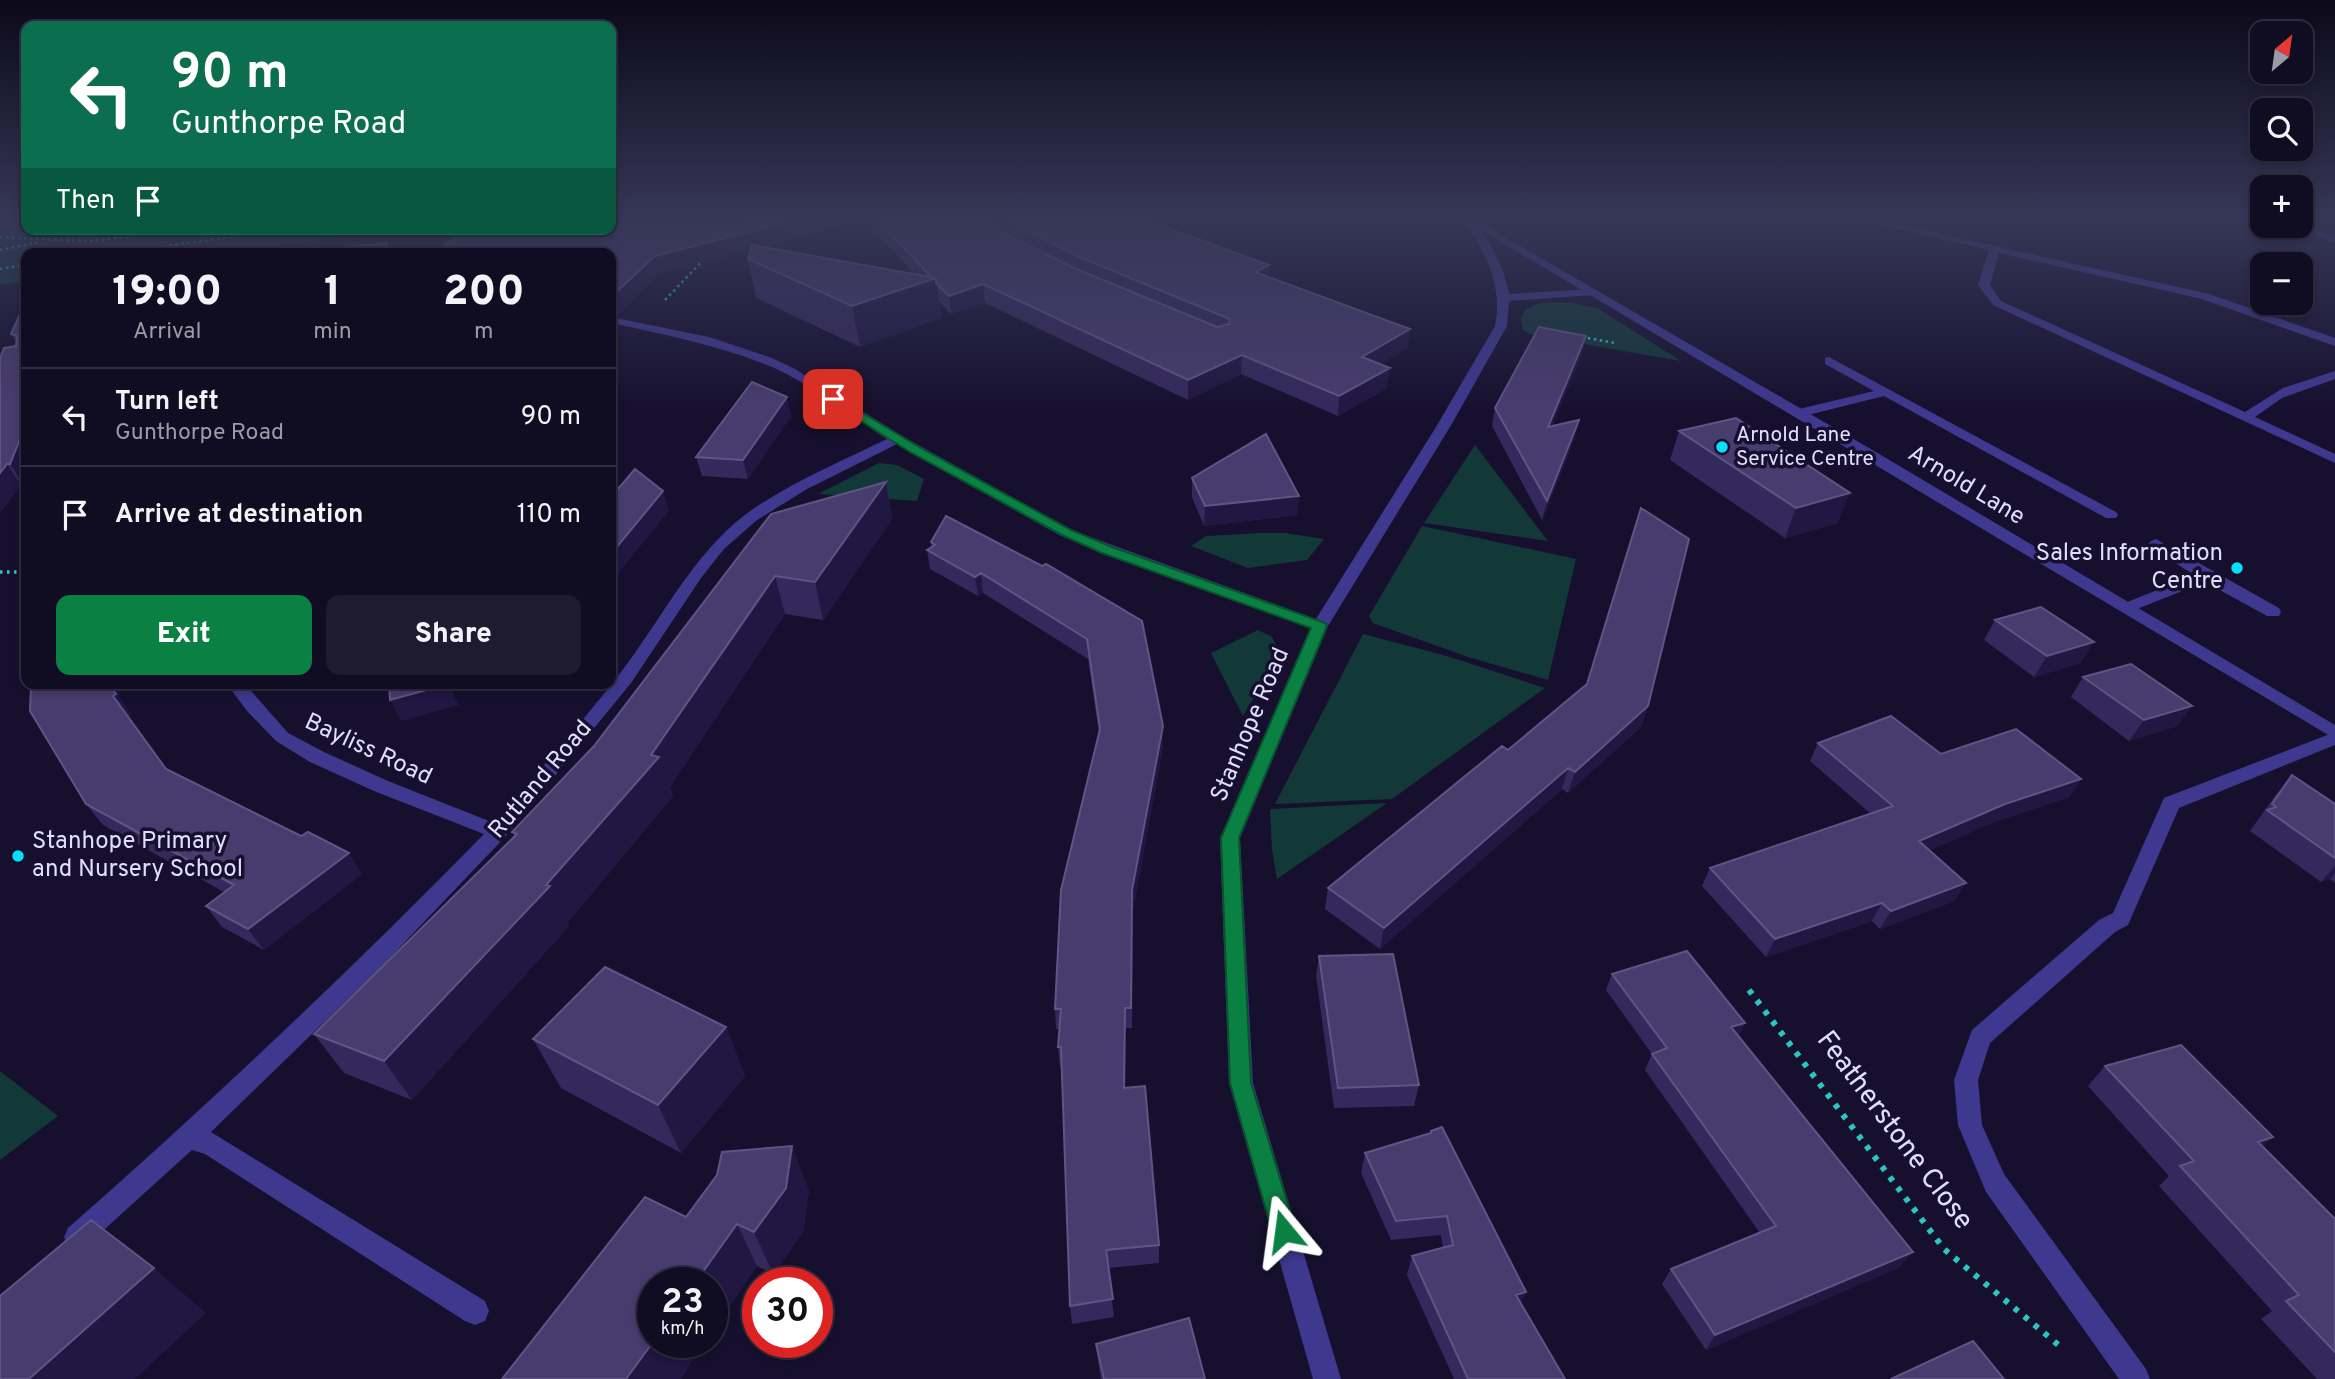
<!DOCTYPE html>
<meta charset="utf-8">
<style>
body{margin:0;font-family:Overpass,sans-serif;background:#1e1a2f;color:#f1f3f6;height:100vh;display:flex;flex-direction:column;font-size:26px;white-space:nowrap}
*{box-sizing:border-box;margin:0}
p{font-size:23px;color:#9c9ba5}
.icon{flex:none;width:38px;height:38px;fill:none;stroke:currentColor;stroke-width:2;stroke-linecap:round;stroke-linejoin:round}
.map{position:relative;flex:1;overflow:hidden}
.side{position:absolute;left:21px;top:248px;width:595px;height:441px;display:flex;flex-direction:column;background:#100c22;border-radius:14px;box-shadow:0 4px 10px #0003,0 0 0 2px #302c40}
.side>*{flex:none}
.guide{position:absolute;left:21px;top:21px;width:595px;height:214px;border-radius:14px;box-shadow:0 4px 10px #0003,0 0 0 2px #302c40;background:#0b6e4f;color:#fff;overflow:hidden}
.needle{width:46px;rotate:29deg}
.buttons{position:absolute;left:2250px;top:21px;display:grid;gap:14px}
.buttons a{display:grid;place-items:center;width:63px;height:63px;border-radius:14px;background:#100c22;box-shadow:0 4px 10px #0003,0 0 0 2px #302c40;font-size:35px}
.speed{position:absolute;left:637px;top:1267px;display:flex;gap:14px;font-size:35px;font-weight:700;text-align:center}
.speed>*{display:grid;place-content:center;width:91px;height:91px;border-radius:50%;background:#100c22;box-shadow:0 4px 10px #0003,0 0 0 2px #302c40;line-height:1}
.speed small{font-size:18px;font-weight:400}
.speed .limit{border:10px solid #d22;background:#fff;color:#111}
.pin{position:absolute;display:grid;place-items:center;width:60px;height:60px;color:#fff;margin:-30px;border-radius:14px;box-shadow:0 4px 10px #0006}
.me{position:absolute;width:77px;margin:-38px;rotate:344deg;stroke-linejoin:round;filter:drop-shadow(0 0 5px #0008)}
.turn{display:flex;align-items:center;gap:24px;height:147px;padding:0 35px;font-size:32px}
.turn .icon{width:91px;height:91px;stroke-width:2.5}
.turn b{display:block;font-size:49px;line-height:60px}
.then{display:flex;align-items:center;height:66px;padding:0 35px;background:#0003;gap:14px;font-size:26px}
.eta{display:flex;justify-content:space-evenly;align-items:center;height:119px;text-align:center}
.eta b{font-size:42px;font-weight:800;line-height:49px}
.action{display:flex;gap:14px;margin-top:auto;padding:14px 35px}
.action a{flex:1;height:80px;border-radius:14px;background:#0b8043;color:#fff;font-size:28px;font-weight:800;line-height:80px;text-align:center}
.action a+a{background:#1e1a2f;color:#f1f3f6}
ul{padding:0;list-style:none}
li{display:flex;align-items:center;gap:21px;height:98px;padding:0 35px;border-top:2px solid #302c40}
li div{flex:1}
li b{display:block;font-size:26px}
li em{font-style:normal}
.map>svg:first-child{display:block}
.green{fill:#123838}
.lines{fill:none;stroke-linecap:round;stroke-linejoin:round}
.path-far2{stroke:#29c7c2;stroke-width:2.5;stroke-dasharray:2.5 3.5;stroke-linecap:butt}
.path-far1{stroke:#29c7c2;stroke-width:3.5;stroke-dasharray:2.5 4.5;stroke-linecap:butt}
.path{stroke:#29c7c2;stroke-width:6;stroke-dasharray:5 8;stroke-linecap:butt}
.minor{fill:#3e388f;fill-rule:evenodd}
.tertiary{fill:#3e388f;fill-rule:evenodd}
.wall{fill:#34295c;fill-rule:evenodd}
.shaded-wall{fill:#201742}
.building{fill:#473c6e;stroke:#5f5584;stroke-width:2}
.route{fill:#0b8043;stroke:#07532c;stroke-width:2}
.poi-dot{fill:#09deff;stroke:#16102e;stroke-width:2.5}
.labels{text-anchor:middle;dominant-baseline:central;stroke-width:7;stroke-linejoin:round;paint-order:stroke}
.far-poi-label{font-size:21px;fill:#e2ddff;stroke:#16102e;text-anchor:start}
.street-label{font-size:24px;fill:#e2ddff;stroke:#16102e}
.poi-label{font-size:24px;fill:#e2ddff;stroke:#16102e;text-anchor:end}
.near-street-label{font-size:28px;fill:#e2ddff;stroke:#16102e}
</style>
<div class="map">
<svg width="2335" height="1379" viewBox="0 0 2335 1379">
<rect width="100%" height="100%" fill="#16102e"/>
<!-- green -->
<path class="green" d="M0 217H26V229H394L220 254H26V281L0 285Z
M1553 302 1573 303 1597 308 1681 361 1532 335 1523 330 1521 319 1525 310 1537 304Z
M1475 445 1548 541 1424 523Z
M879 463 897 465 924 479 917 501 818 494Z
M1422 526 1576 559 1548 680 1468 657 1373 623 1369 616Z
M1261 533H1285L1324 539 1307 560 1248 568 1191 546 1206 536Z
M1258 630 1272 637 1280 653 1243 716 1211 653Z
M1363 634 1447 656 1545 688 1392 799 1275 804Z
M1387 803 1277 879 1272 850 1270 809Z
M0 1071 58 1116 0 1160Z"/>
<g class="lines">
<!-- path-far2 -->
<path class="path-far2" d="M0 237 90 241 195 229
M0 250 40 242
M110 254 288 229
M0 269 26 265
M665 300 705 258
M1582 337 1615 343"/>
<!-- path-far1 -->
<path class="path-far1" d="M0 572H26"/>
<!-- path -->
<path class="path" d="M1749 990 1944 1249 2062 1348"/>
<!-- minor -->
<path class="minor" d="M1850 217H1866L2209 294 2335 338V346L2202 299 1999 253 1990 285 2001 301 2245 412 2283 388 2335 371V379L2282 398 2255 417 2335 454V463L1993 305 1978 285 1989 250Z
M2254 217H2263V221L2255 219Z
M1465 218H1473C1489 242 1504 265 1509 294L1593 289 1599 292 1593 295 1509 301 1507 326 1450 427 1328 626 1240 838 1253 1083 1341 1379H1313L1229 1083 1220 838 1311 628 1061 536 897 444 807 489 757 520 724 549 701 578 631 683 505 837 384 964 211 1132 485 1301 489 1311 485 1321 475 1325 465 1321 205 1154 192 1150 86 1246 77 1250 68 1246 64 1237 68 1228C211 1102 350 971 484 834L374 791 310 762 276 741 247 711 227 684H245L288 733 324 752 388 781 494 823C536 774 579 726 618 676 661 621 690 557 746 514 789 483 840 462 887 439 847 413 807 380 762 363 713 344 662 334 611 323V317L709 337 772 358 795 369 902 436 1071 530 1316 619 1436 427 1495 326C1503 285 1486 254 1464 220Z
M2285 226H2300L2335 236V242Z
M1829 357 2116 512 2118 515 2116 518H2106L1884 396 1800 417 1795 416V410L1874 391 1825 364V358Z
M2156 539 2279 608 2281 612 2279 616H2267L2205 582 2132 611H2120L2118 608 2120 605 2194 575 2151 547 2148 544 2151 541Z
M2335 732V745L2179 808 2128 925 2115 932 1990 1043 1978 1080 1982 1125 2004 1174 2146 1369 2150 1379H2119L1986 1192 1958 1125 1954 1080 1972 1030 2099 920 2113 913 2164 798Z"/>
<!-- tertiary -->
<path class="tertiary" d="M1459 217H1470L1881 455 2335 725V739Z"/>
</g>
<!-- wall -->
<path class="wall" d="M611 217H985L1000 231 1006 234 987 217H1138L1269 277 1408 348 1380 364 1387 388 1338 416 1241 374 1188 400 985 303 951 314 939 301 941 318 860 347 756 298 748 259 751 249 659 273 617 316 611 315ZM864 219 914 274 760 247Z
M26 301V480L24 485H21L0 513 16 342 11 334Z
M1586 336 1582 353 1552 426 1575 438 1542 520 1492 426 1495 408Z
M791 416 748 479 702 476 696 457Z
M1679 431 1838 523 1785 538 1670 460Z
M1192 478 1299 496 1297 515 1204 526 1192 497Z
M886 482 892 519 823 620 785 614 670 787 673 796 568 922 569 926 412 1100 344 1073 314 1034 514 836 512 832 594 746 771 514Z
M931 542 1042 566 1163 726V746L1133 910 1132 1028H1126L1125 1088 1159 1245V1263L1108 1268 1114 1317 1072 1324 1070 1306 1062 1067H1060L1058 1047 1059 1029H1056L1055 1009 1099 734 1088 659 983 593 978 596 930 569 927 550 931 547Z
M1995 620 2081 663 2034 677 1984 640Z
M2083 677 2192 706 2177 726 2129 741 2071 697Z
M31 684H118L119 697 131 715 128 716 166 769 362 874 264 950 222 927 206 906 224 892 103 825 86 804Z
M1648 706 1641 727 1568 793 1562 789 1380 949 1325 909 1328 888 1508 750Z
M1818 743 1941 754 2081 779 2069 797 1994 822 1930 850 1955 901 1880 929 1872 921 1766 957 1702 886 1710 868 1871 814 1810 761Z
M2292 775 2335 804V883L2330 879 2321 882 2250 831 2275 796Z
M1319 956 1419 1085 1414 1106 1334 1108 1316 976Z
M1612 974 1745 1023 1738 1036 1900 1267 1706 1350 1662 1284 1671 1269 1760 1233 1645 1070 1652 1054 1606 990Z
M726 1027 745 1076 681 1153 561 1088 533 1039Z
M2105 1066 2273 1137 2263 1146 2335 1219V1379H2317L2261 1319 2272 1311 2159 1186 2169 1176 2088 1086Z
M1431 1131 1521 1303 1565 1379H1454L1407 1275 1412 1256 1443 1247 1441 1235 1391 1240 1361 1173 1365 1153 1430 1134Z
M809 1190 803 1232 773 1274 757 1266 712 1332V1283L653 1342H705L680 1379H502L686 1217Z
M1096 1344 1205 1379H1101L1098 1362Z"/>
<!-- shaded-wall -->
<path class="shaded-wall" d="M721 217H864V219L659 273 617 316 611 297 655 256 725 232Z
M387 243 391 254H384Z
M1269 265 1268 283 1255 272Z
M936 278 941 318 860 347 852 306Z
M983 284 985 303 951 314 949 296Z
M1410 329 1408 348 1360 377 1362 357Z
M1586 336 1582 353 1544 445 1548 427Z
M1242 355 1241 374 1188 400V380Z
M1390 368 1387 388 1338 416 1339 396Z
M787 397 791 416 748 479 743 460Z
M1579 420 1575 438 1542 520 1547 501Z
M26 424V480L24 485 10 464Z
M7 464 21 485 0 513V473Z
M886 482 892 519 823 620 815 582Z
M663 491 669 511 611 582V554Z
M1850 493 1838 523 1785 538 1796 508Z
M1299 496 1297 515 1204 526 1205 506Z
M981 573 983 593 978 596 975 577Z
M775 576 785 614 670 787 673 796 568 922 569 926 412 1100 384 1061 546 885 651 755Z
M2094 642 2081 663 2034 677 2047 656Z
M109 684H118L119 697 131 715 128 716 113 696Z
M448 684 459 705 401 721 390 700Z
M1648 706 1641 727 1568 793 1575 772Z
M2192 706 2177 726 2129 741 2144 720Z
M1163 726V746L1133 910 1132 1028V890Z
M1568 768 1562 789 1380 949 1384 928Z
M2081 779 2069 797 1994 822 1909 859 1919 841 2005 804Z
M349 853 362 874 264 950 248 929Z
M2335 866V873L2330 879 2321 882Z
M1966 883 1955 901 1880 929 1891 911Z
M1882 903 1872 921 1766 957 1775 939Z
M1125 1008 1126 1028 1125 1107 1124 1088Z
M1745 1023 1736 1039 1731 1027Z
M726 1027 745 1076 681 1153 658 1105Z
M2273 1137 2251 1157 2258 1142Z
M792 1146 809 1190 803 1232 773 1274 754 1232Z
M737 1224 757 1266 712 1332V1283H695Z
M1913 1252 1900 1267 1706 1350 1715 1335Z
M154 1268 206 1313 135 1379H29Z
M1526 1292 1518 1311 1516 1295Z
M653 1342H705L680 1379H626Z"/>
<!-- building -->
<path class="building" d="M772 217H807L655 256 611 297V254H434L466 229H611V227H721Z
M875 217H985L1000 231 1074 268 1217 327 1229 324 1230 319 1084 259 1011 223 1004 217H1138L1269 265 1255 272 1410 329 1362 357 1390 368 1339 396 1242 355 1188 380 983 284 949 296 936 283V278L931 277Z
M387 243 384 254H258L304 247 302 252Z
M752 245 936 278 852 306 748 259Z
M26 301V424L10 464H7L0 473V358L4 348 16 346 17 336 11 334Z
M1539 327 1586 336 1548 427 1579 420 1547 501 1495 408Z
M752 382 787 397 743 460 696 457Z
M1736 418 1850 493 1796 508 1679 431Z
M1266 434 1299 496 1205 506 1192 478Z
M635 469 663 491 611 554V497Z
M886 482 815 582 775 576 651 755 659 757 546 885 550 886 384 1061 314 1034 517 834 512 832 594 746 771 514Z
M1641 508 1689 539 1648 706 1575 772 1568 768 1384 928 1328 888 1502 746 1508 750 1587 684Z
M946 516 1042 566 1046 564 1142 621 1163 726 1132 890 1131 1008H1125L1124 1088 1145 1086 1159 1245 1106 1250 1113 1299 1070 1306 1061 1047H1058L1061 1009H1055L1061 890 1100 729 1087 639 981 573 975 577 927 550 935 545 931 542Z
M2041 607 2094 642 2047 656 1995 620Z
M2131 664 2192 706 2144 720 2083 677Z
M31 684H109L116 694 113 696 166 769 301 836 308 832 349 853 248 929 206 906 234 885 86 804 30 711Z
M389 684H448L390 700Z
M1891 716 1941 754 2016 729 2081 779 2005 804 1919 841 1966 883 1891 911 1882 903 1775 939 1710 868 1893 806 1818 743Z
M2292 775 2335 804V858L2267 810 2276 807 2272 804Z
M1687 951 1745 1023 1731 1027 1913 1252 1715 1335 1671 1269 1776 1226 1652 1054 1667 1048 1612 974Z
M1393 954 1419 1085 1338 1088 1319 956Z
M605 967 726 1027 658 1105 533 1039Z
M2181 1045 2273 1137 2258 1142 2335 1219V1352L2286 1301 2299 1295 2180 1166 2194 1161 2105 1066Z
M1442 1127 1526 1292 1516 1295 1565 1379H1468L1412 1256 1453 1245 1447 1216 1396 1221 1365 1153 1431 1133V1131Z
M792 1146 786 1188 754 1232 737 1224 695 1283H653V1342L626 1379H502L645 1197 686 1217 717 1175 722 1152Z
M91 1220 154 1268 29 1379H0V1296Z
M1189 1318 1205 1379H1104L1096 1344Z
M1973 1341 2004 1379H1891Z"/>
<!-- sky -->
<linearGradient id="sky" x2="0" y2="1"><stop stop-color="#0c0919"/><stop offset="0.53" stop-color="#363757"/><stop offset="1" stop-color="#363757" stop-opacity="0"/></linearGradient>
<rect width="2335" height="410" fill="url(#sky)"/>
<!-- route -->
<path class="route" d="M833 395 919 447 1071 530 1112 547 1325 623 1327 626 1239 838 1251 1083 1296 1231 1292 1239 1284 1243 1276 1239 1272 1231 1230 1083 1221 838 1311 628 1102 553 1062 535 910 452 829 401V396Z"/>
<!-- markers -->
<g class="poi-dot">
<circle cx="1722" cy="447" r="7"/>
<circle cx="2237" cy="568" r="7"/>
<circle cx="18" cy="856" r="7"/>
</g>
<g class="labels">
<!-- far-poi labels -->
<g class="far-poi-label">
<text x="1736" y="435">Arnold Lane<tspan x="1736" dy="24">Service Centre</tspan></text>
</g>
<!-- street labels -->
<g class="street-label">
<text transform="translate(1966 486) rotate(31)">Arnold Lane</text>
<text transform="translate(1251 725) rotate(-67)">Stanhope Road</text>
<text transform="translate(368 750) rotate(25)">Bayliss Road</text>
<text transform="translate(541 780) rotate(-50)">Rutland Road</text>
</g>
<!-- poi labels -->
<g class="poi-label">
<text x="2223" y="554">Sales Information<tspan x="2223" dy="28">Centre</tspan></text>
<text x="32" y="842" text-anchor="start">Stanhope Primary<tspan x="32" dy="28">and Nursery School</tspan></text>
</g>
<!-- near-street labels -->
<g class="near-street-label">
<text transform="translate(1894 1131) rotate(53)">Featherstone Close</text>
</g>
</g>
</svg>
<div class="buttons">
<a><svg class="needle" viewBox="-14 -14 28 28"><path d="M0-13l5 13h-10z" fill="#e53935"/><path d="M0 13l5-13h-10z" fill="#9c9ba5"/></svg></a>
<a><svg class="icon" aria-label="search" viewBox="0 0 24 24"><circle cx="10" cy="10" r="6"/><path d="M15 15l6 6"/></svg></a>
<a>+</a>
<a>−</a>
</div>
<div class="speed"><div>23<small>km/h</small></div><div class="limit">30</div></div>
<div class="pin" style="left:833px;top:399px;background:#d93025"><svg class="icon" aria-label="arrive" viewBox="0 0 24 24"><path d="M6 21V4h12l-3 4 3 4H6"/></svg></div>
<svg class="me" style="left:1284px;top:1231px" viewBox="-20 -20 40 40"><path d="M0-17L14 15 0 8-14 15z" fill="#0b8043" stroke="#fff" stroke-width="4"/></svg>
<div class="guide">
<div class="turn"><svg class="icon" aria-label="left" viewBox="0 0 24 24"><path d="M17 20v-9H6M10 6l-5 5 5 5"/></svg><div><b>90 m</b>Gunthorpe Road</div></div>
<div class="then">Then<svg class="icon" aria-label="arrive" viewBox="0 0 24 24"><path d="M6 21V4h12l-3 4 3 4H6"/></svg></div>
</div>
<section class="side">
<div class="eta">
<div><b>19:00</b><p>Arrival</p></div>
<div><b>1</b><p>min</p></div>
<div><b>200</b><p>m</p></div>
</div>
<ul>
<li><svg class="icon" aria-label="left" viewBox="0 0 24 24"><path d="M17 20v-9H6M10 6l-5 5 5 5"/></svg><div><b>Turn left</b><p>Gunthorpe Road</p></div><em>90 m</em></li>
<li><svg class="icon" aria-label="arrive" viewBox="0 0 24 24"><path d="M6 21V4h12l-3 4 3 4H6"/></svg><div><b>Arrive at destination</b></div><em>110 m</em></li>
</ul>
<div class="action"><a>Exit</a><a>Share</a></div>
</section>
</div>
